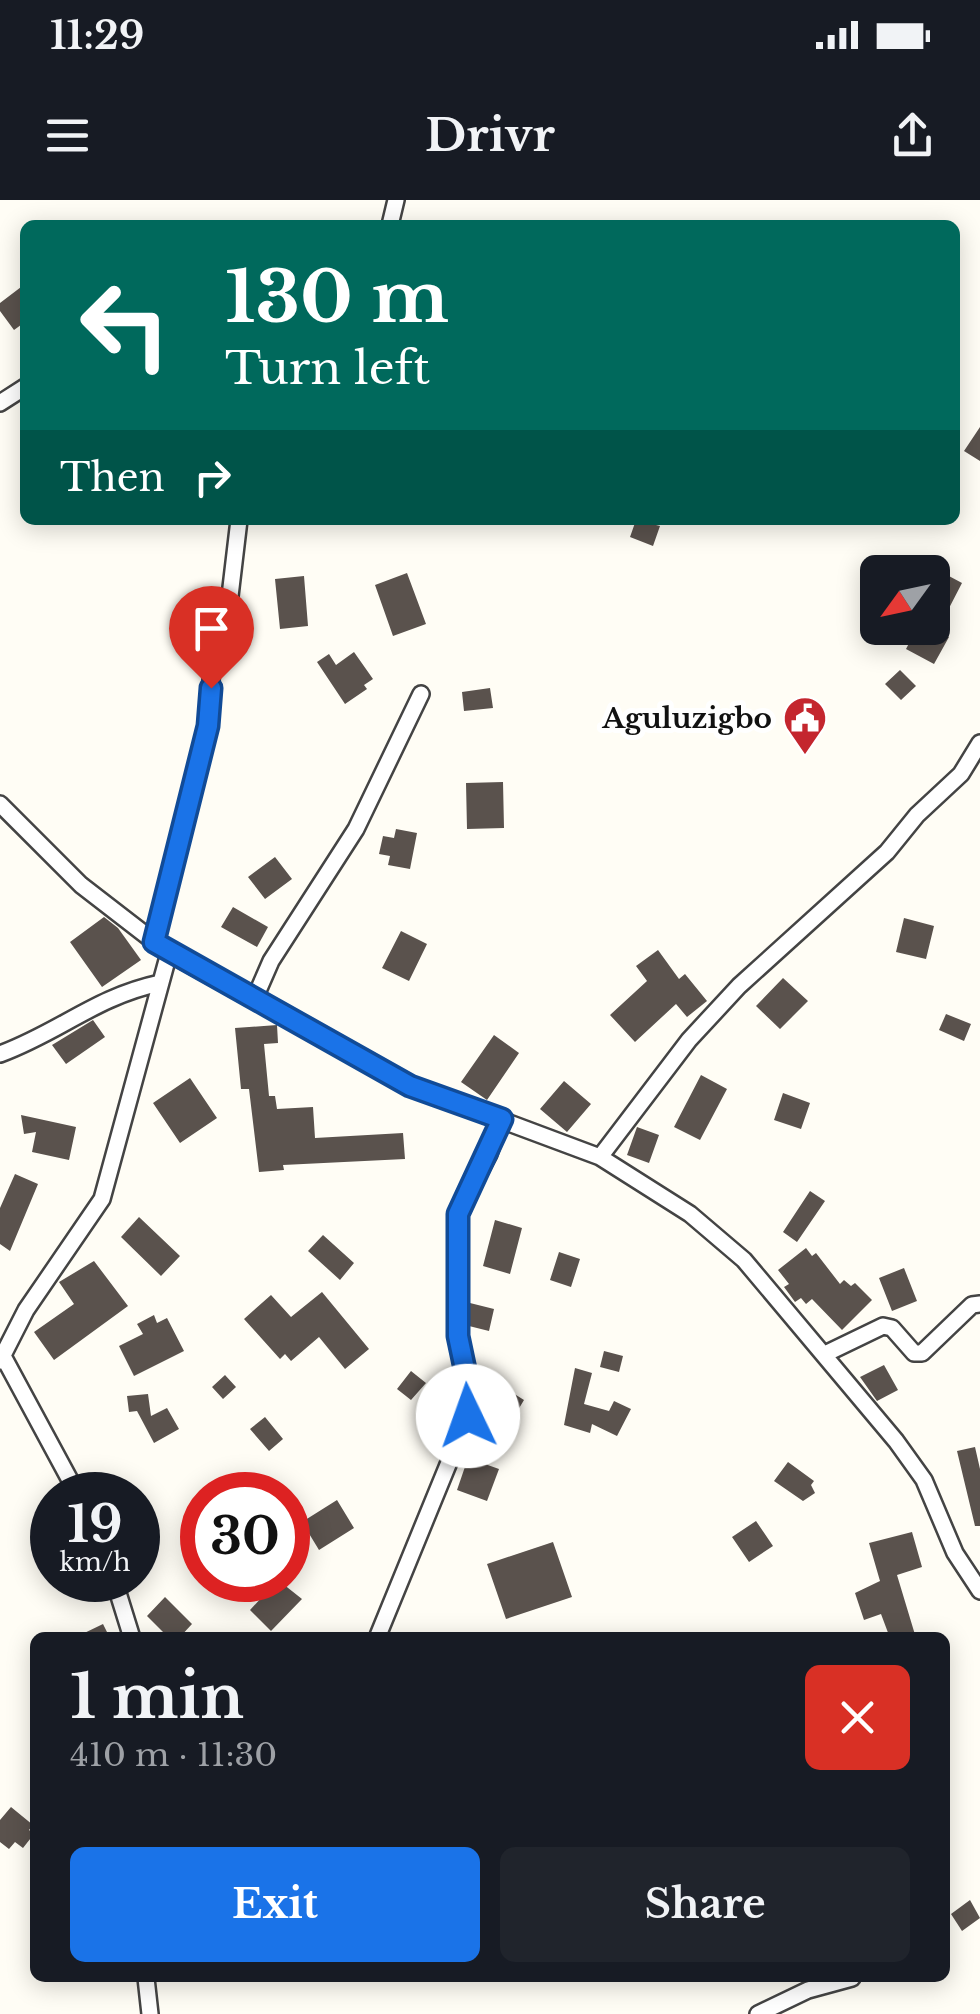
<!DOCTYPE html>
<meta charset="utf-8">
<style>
body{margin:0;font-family:"Libre Baskerville",serif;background:#20242c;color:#f1f3f6;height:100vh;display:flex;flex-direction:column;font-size:38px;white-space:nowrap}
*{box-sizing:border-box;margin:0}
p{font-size:32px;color:#9ea1a6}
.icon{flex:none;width:55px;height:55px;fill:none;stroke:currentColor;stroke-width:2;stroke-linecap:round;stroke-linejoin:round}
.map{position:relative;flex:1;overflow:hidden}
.drawer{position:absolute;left:30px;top:1432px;width:920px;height:350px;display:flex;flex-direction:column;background:#171b24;border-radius:15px;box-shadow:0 5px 25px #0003}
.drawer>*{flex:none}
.banner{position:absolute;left:20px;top:20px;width:940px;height:305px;border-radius:15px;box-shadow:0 5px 25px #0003;background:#00695c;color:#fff;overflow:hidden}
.needle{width:65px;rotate:237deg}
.fabs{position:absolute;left:860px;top:355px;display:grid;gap:20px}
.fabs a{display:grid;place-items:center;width:90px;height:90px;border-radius:15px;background:#171b24;box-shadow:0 5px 25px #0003;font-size:50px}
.speed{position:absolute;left:30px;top:1272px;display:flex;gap:20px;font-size:50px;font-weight:700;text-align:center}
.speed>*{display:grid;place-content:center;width:130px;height:130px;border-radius:50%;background:#171b24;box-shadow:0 5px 25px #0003;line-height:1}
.speed small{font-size:25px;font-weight:400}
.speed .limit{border:15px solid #d22;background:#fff;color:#111}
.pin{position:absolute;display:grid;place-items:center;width:85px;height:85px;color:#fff;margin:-102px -42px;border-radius:50% 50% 50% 0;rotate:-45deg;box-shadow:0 0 10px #0007}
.pin .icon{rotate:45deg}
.me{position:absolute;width:110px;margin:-55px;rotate:357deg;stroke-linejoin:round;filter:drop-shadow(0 0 8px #0008)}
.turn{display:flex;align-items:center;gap:35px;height:210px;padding:0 40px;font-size:45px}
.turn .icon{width:130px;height:130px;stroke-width:2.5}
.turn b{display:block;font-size:70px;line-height:85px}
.then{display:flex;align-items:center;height:95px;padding:0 40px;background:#0003;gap:20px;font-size:38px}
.round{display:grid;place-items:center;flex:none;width:105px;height:105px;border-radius:15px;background:#20242c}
.head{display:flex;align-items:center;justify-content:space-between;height:170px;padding:0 40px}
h1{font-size:60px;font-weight:800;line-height:75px}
.primary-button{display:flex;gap:20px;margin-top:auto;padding:20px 40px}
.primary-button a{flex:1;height:115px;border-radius:15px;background:#1a73e8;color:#fff;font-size:40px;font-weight:800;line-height:115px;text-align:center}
.primary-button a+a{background:#20242c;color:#f1f3f6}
.status{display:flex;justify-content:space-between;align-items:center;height:70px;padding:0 50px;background:#171b24;direction:ltr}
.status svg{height:28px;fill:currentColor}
header{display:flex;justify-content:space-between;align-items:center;height:130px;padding:0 40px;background:#171b24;font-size:45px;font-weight:800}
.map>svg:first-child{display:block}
.building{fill:#5a524d}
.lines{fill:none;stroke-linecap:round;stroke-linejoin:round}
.minor-casing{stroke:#444;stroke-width:20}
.minor{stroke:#fff;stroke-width:15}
.route-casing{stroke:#114b97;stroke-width:25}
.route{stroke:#1a73e8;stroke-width:18}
.labels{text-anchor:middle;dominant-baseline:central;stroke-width:10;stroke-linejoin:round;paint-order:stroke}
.poi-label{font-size:28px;font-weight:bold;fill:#111;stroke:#fff;text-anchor:end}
</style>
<div class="status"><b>11:29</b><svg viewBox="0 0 49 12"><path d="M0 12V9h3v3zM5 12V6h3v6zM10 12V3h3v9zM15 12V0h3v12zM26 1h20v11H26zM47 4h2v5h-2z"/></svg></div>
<header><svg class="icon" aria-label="menu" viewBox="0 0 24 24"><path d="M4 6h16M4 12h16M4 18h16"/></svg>Drivr<svg class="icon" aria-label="share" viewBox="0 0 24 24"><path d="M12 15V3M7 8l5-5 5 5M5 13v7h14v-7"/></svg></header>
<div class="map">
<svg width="980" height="1814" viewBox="0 0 980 1814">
<rect width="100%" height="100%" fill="#fffdf5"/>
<!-- building -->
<path class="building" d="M25 84V122L14 130 0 111V103Z
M980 227V261L964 251Z
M636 320 660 326 653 346 630 337Z
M932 367 962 383 947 412 932 405Z
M407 373 426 424 393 436 375 385Z
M304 376 308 426 280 429 275 379Z
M917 428H932L949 437 934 464 906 449Z
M354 452 373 479 364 485 367 489 345 504 317 462 329 454 336 465Z
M900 470 916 486 901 500 885 484Z
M490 488 493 508 464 511 462 492Z
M503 582 504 628 467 629 466 583Z
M396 629 417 633 410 669 388 665 390 656 379 654 383 636 394 638Z
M275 657 292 679 265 699 248 677Z
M233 707 268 727 257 747 221 727Z
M104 717 118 728 141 760 102 787 70 742Z
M904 718 934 726 926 759 896 752Z
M401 731 427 744 409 781 382 768Z
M658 750 679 779 685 774 707 801 687 817 676 804 635 842 610 815 647 781 636 766Z
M783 778 808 801 780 829 756 806Z
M946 814 971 824 964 841 939 830Z
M93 820 105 837 66 864 52 845Z
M277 825 278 843 264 844 269 896H275L277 909 313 907 315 938 403 933 405 959 283 965 284 970 259 972 249 889H241L235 828Z
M494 835 519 853 487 900 461 882Z
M701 875 727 889 700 940 674 927Z
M190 878 217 918 180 943 153 903Z
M564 881 591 904 567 932 540 909Z
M783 893 810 903 801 929 774 920Z
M21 915 76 927 69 960 32 952 36 932 24 934Z
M637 927 659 935 649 963 627 955Z
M15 974 38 984 10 1051 0 1044V1008Z
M810 991 825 1001 797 1042 783 1032Z
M139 1017 180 1056 161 1076 121 1037Z
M495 1020 522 1028 510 1074 483 1066Z
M323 1035 354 1063 340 1080 308 1051Z
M806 1048 812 1056 816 1053 840 1084 844 1080 851 1086 855 1083 872 1100 842 1130 812 1099 806 1104 801 1098 795 1102 784 1087 789 1084 778 1070Z
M559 1052 580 1059 571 1087 550 1080Z
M94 1061 128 1106 54 1160 34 1132 74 1104 59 1082Z
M904 1068 917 1101 892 1111 879 1078Z
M322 1092 369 1149 345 1169 319 1137 291 1161 285 1154 280 1159 244 1119 271 1095 291 1117Z
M470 1103 494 1109 489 1131 469 1126Z
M154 1115 157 1123 167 1118 184 1151 134 1176 119 1146 143 1134 137 1124Z
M604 1151 623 1156 619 1172 600 1167Z
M884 1165 898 1190 877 1201 860 1177Z
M575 1168 592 1173 584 1204 609 1211 614 1201 631 1209 617 1236 592 1224 590 1233 564 1225Z
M411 1171 426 1183 411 1200 397 1189Z
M225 1175 236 1187 223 1199 212 1187Z
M500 1185 524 1200 512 1220 487 1205Z
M148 1194 151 1216 167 1208 179 1229 154 1243 137 1211 129 1212 127 1196Z
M265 1217 283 1239 269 1251 250 1229Z
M975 1247 980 1269V1326H975L957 1251Z
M468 1258 499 1269 487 1301 457 1290Z
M788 1262 814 1281 811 1285 815 1293 803 1301 774 1281Z
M337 1300 354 1328 319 1350 302 1322Z
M756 1321 773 1346 749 1362 732 1337Z
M912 1332 922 1367 897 1375 916 1438H890L881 1414 864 1420 855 1393 880 1381 869 1343Z
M553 1342 572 1397 506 1419 487 1364Z
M278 1380 302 1399 271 1431 250 1410Z
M165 1397 192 1424 179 1438H169L147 1416Z
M103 1424 110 1438H74Z
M11 1607 33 1625 29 1630 34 1634 23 1648 15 1642 9 1649 0 1642V1620Z
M970 1700 980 1718 962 1731 951 1714Z"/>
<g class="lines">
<!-- minor casing -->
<g class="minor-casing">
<path id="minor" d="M390 25 396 0
M0 203 25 187
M0 604 81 685 169 753 410 886 600 957 690 1014 744 1060 896 1241 924 1280 955 1353 980 1391
M154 741 208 526 213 451 230 396 239 320
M254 800 271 761 356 629 421 494
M0 854C60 832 95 797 160 783
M600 957 689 840 739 786 887 652 917 615 961 574 980 543
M825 1154 883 1126 892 1128 914 1153H922L972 1105 980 1104
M3 1156 78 1295
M0 1161 26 1110 102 999 169 753
M114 1380 132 1438
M377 1438 468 1216 469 1193 458 1136 457 1014 489 954 501 919
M146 1778 150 1814
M758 1814 808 1790 852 1778"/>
</g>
<!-- minor -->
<use href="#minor" class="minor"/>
</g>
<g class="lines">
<!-- route casing -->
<g class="route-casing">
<path id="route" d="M211 488 208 526 154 742 410 886 502 919 458 1014V1136L470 1193 468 1216"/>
</g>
<!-- route -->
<use href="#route" class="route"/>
</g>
<!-- icons -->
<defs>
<g id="civic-pin" transform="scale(2.25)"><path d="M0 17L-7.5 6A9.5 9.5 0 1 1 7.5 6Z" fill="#c4262e" stroke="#fff"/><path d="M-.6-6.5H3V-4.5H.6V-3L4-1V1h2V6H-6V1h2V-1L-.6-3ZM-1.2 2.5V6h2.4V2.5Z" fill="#fff"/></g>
</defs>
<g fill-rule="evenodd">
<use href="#civic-pin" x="805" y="518"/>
</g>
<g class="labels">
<!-- poi labels -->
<g class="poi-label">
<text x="772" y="518">Aguluzigbo</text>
</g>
</g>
</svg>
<div class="fabs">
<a><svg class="needle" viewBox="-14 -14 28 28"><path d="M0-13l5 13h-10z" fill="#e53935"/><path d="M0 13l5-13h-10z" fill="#9ea1a6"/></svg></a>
</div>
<div class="speed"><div>19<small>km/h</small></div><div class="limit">30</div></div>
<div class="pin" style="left:211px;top:488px;background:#d93025"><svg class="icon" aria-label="arrive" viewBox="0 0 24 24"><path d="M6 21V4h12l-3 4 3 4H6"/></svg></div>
<svg class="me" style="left:468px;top:1216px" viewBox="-20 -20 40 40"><circle r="19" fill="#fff"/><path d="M0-13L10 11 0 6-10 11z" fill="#1a73e8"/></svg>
<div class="banner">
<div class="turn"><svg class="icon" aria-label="left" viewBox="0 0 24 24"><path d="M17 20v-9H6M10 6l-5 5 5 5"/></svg><div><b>130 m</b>Turn left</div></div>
<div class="then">Then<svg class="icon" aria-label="right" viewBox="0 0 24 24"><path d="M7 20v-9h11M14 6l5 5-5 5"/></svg></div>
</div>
<section class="drawer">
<div class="head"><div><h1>1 min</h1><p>410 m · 11:30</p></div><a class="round" style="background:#d93025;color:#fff"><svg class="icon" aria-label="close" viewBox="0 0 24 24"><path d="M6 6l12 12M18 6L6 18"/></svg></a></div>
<div class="primary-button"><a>Exit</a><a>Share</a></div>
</section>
</div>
